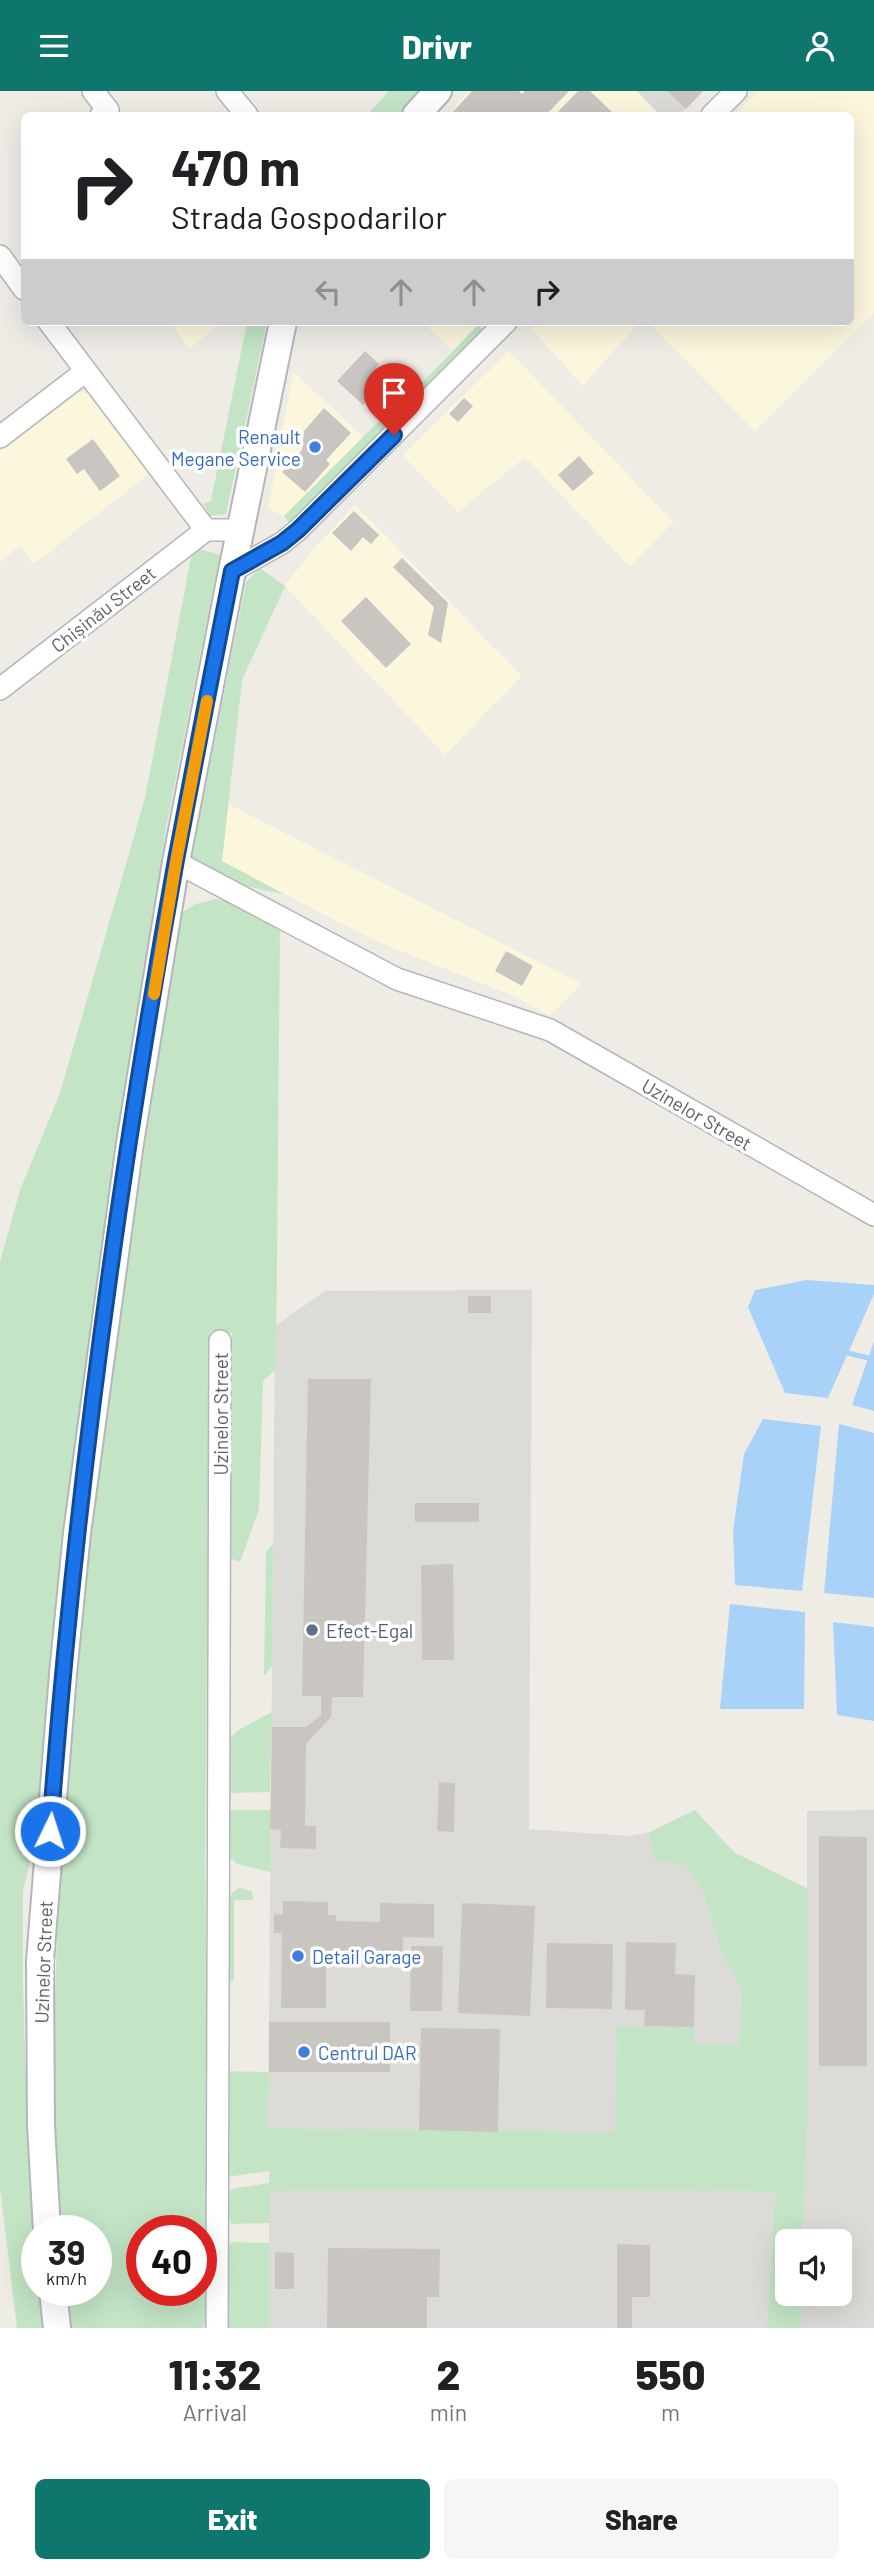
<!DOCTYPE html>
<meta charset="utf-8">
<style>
body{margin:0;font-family:Barlow,sans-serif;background:#f6f6f6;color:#202124;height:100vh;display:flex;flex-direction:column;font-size:26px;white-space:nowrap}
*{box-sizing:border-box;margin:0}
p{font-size:23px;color:#757577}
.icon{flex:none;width:38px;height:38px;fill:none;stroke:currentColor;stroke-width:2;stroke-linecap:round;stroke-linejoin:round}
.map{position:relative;height:2237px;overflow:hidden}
.details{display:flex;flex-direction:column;background:#fff;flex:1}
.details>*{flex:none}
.hud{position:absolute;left:21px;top:21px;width:833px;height:214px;border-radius:10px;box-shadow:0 7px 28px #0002;background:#fff;color:#202124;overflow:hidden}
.controls{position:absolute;left:775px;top:2138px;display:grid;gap:14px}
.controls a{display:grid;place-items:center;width:77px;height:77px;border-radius:10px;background:#fff;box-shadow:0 7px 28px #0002;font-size:35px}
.speed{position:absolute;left:21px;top:2124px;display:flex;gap:14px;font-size:35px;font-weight:700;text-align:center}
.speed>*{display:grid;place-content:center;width:91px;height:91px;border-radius:50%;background:#fff;box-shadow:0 7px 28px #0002;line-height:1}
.speed small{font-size:18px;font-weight:400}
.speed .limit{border:10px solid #d22;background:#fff;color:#111}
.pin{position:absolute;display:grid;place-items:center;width:60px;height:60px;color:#fff;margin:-72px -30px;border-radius:50% 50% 50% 0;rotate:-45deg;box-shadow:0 0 7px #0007}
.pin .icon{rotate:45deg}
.me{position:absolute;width:77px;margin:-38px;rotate:4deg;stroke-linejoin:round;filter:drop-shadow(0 0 5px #0008)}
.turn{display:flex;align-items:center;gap:24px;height:147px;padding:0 35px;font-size:32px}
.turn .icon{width:91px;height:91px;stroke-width:2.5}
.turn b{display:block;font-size:49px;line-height:60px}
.lanes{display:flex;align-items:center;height:66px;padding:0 35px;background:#0003;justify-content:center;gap:35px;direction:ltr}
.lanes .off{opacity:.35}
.eta{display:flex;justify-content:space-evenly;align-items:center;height:119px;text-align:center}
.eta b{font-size:42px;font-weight:800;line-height:49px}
.button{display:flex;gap:14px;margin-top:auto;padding:14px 35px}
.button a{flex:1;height:80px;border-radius:10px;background:#0f766e;color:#fff;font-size:28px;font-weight:800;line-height:80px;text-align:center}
.button a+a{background:#f6f6f6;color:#202124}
header{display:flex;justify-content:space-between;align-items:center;height:91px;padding:0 35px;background:#0f766e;color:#fff;font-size:32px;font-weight:800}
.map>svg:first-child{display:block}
.commercial{fill:#fbf6dc}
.industrial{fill:#dddbd7}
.green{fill:#c3e4c5;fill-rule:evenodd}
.water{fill:#a9d2f9}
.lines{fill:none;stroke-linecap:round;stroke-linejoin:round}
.stream{stroke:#a9d2f9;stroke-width:5}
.building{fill:#c9c6c2}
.minor-casing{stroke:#b5b6bb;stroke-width:24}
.tertiary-casing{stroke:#b5b6bb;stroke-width:30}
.minor{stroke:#fff;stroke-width:21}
.tertiary{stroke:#fff;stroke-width:26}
.route-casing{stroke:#114b97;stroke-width:18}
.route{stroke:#1a73e8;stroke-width:12}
.slow{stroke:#f59e0b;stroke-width:12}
.shop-dot{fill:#3f7fe0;stroke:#fff;stroke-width:2.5}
.service-dot{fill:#5c6f8a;stroke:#fff;stroke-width:2.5}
.labels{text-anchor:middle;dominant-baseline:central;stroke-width:7;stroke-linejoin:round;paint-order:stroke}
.shop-label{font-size:19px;fill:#366cbe;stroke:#fff;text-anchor:start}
.street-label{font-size:19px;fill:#5c5f64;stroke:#fff}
.service-label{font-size:19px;fill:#4e5e75;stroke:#fff;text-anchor:start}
</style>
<header><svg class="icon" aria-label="menu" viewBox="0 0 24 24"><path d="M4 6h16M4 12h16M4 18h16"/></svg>Drivr<svg class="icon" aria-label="person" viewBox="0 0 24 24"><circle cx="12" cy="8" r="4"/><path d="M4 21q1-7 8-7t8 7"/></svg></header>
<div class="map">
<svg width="874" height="2237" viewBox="0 0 874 2237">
<rect width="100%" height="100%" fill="#eeece5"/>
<!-- commercial -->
<path class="commercial" d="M470 0H637L660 24H447Z
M758 0H874V222L755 340 648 231H850V24H734Z
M170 231H223L189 257Z
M422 231H481L453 259Z
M536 231H640L583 294 530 237Z
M509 260 673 431 630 476 525 366 458 421 402 364Z
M293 281 364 346 284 425 268 418Z
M77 301 88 302 150 382 34 473 20 455 0 470V361Z
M355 414 522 585 445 664 285 495 310 462Z
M228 713 582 893 550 925 518 907 378 851 221 771Z"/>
<!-- industrial -->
<path class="industrial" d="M637 0H703L679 24H660Z
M532 1199 529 1738 630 1745 650 1741 652 1769 686 1775 705 1806 721 1861 741 1898 739 1954 693 1952V1936L615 2041 268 2037 275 1235 325 1200Z
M874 1719V2237H801L802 2203H840V2151H803L807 2036V1720Z
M537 2098 775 2101 767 2237H269V2100Z"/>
<!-- green -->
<path class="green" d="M389 0H423L401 24H367Z
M247 231H267L226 423 210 425 203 413 211 410Z
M478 234 484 240 291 434 284 425 417 292 420 294Z
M193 456 220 464 166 736 127 1001 68 1406 37 1741 23 1800V1892L27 2031 37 2150V2200H42L46 2237H17L0 2097V1171L20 1099 60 1002 145 707Z
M260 477 285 495 242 589 222 770 284 803C262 799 201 787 192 766L246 491Z
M216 808 246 815 280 837 276 1278 263 1290 259 1418 240 1471 230 1467 232 1242 210 1241 205 1764 208 2068 205 2231 203 2237H69L65 2200H96V2140H57L52 2004 60 1752 76 1536 99 1354 181 822 196 813ZM142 2140H201V2200H142Z
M273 1453 272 1575 264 1585 266 1461Z
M272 1621 270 1701 229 1702 230 1647 240 1638Z
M229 1719H270L271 1781 237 1773 228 1765Z
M695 1719 735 1762 807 1797V2036L803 2151H788V2203H802L801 2237H767L775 2101 537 2098 270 2100 269 2132 231 2133 225 2119V2106L232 2098 269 2092V2080L227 2086 224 1980 269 1981 268 2037 615 2041 617 1935 694 1936 693 1952 739 1954 741 1898 721 1861 705 1806 686 1775 652 1769 650 1741Z
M239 1797 252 1800 253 1809H234V1890H227L228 1811 232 1802Z
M232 2151 269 2152V2237H226L227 2157Z"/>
<!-- water -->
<path class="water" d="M807 1189 874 1194V1203L828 1307 785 1302 748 1216 755 1199Z
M874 1250V1320L852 1314Z
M763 1328 821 1335 802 1500 735 1494 733 1440 744 1363Z
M839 1333 874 1342V1507L824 1502Z
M730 1513 805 1521 804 1618H720Z
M833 1531 874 1536V1630L837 1624Z"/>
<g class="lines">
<!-- stream -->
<path class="stream" d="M848 1262 868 1267"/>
</g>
<!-- building -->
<path class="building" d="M472 0H519L522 3 525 0H569L546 24H450Z
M578 0H590L614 23 555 24Z
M667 0H703L686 18Z
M365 260 379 273 376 277 387 288 363 314 337 290Z
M464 307 473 315 458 331 449 323Z
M324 317 351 342 326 369 330 373 305 401 282 381 302 359 304 340Z
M93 348 120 385 100 400 84 378 77 383 66 368Z
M579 365 594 382 573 400 558 384Z
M354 420 379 444 371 453 363 446 351 460 332 442Z
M402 467 448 512 441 552 428 544 434 516 393 476Z
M366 506 411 553 386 577 341 530Z
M506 860 533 875 522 895 495 880Z
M468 1205H491V1222H468Z
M308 1288H371L363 1606H332L331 1626 306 1653 305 1735H316V1758L280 1757 281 1739 270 1738 272 1636H306L321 1624V1605H302Z
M415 1412H479V1431H415Z
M453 1473 454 1569H422L421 1474Z
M439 1691 455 1692 454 1741 437 1740Z
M819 1745 867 1746V1975H819Z
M283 1810 328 1811V1824H336V1830L380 1831V1812L434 1813V1847L403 1846 402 1876 326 1875V1917H281L282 1842H274V1823L283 1824Z
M462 1812 535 1815 530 1925 458 1922Z
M626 1851 676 1852 675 1883 695 1884 694 1936 644 1935 645 1919H625Z
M547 1852 613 1853 612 1918 546 1917Z
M411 1855H443L442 1920H410Z
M269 1931H390V1981H269Z
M421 1937 500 1938 498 2041 419 2039Z
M617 2153 650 2154V2206H632V2237H617Z
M328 2157 440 2158 439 2206H427V2237H327Z
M275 2161 294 2162V2198H275Z"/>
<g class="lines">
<!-- minor casing -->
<g class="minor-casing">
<path id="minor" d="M93 0 108 19 101 24
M227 0 247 24
M712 24 736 0
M0 165 24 198
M49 231 206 439H240
M0 346 86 280
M232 480 282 452 298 439 506 231
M0 598 206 439
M176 771 397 888 550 939 874 1124
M217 2237 220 1250"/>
</g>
<!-- tertiary casing -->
<g class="tertiary-casing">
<path id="tertiary" d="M416 24 438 0
M47 2140 41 2034 40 1870 63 1583 77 1442 130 1052 176 771 232 480 283 231
M53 2200 57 2237"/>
</g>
<!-- minor -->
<use href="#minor" class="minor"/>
<!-- tertiary -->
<use href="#tertiary" class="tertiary"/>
</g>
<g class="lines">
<!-- route casing -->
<g class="route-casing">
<path id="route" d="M50 1740C74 1415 118 1089 176 769 194 673 213 576 232 480L282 452 298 439 394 344"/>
</g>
<!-- route -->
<use href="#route" class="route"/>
<!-- slow -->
<path class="slow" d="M154 903 176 771 207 610"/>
</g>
<!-- markers -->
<g class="shop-dot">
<circle cx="315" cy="356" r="7"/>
<circle cx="298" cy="1865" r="7"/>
<circle cx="304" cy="1961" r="7"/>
</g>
<circle class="service-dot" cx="312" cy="1539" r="7"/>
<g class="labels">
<!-- shop labels -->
<g class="shop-label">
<text x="301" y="345" text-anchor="end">Renault<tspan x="301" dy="22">Megane Service</tspan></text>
<text x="312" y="1865">Detail Garage</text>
<text x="318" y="1961">Centrul DAR</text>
</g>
<!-- street labels -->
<g class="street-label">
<text transform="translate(103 518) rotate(-38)">Chișinău Street</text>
<text transform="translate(697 1023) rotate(30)">Uzinelor Street</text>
<text transform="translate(220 1323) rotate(-90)">Uzinelor Street</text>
<text transform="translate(43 1871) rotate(-88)">Uzinelor Street</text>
</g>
<!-- service labels -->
<g class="service-label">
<text x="326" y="1539">Efect-Egal</text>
</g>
</g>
</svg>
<div class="controls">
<a><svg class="icon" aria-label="sound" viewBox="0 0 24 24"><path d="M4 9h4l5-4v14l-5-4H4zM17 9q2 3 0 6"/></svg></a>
</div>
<div class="speed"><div>39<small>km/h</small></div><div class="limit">40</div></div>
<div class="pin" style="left:394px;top:344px;background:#d93025"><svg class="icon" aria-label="arrive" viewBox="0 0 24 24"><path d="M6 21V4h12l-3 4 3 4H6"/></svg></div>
<svg class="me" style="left:50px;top:1740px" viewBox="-20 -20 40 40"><circle r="17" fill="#1a73e8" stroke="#fff" stroke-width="3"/><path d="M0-11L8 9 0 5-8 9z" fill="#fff"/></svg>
<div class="hud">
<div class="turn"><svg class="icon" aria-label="right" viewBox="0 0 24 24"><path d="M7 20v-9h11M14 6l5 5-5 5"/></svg><div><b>470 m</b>Strada Gospodarilor</div></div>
<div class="lanes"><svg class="icon off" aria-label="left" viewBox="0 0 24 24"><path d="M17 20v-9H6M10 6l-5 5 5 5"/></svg><svg class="icon off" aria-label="ahead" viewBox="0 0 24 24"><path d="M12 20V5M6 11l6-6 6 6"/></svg><svg class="icon off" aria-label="ahead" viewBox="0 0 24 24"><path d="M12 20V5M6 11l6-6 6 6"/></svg><svg class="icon" aria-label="right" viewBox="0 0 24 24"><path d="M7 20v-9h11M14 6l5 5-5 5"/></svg></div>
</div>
</div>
<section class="details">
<div class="eta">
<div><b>11:32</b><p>Arrival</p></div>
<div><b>2</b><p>min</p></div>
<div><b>550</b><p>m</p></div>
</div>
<div class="button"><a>Exit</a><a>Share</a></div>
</section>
